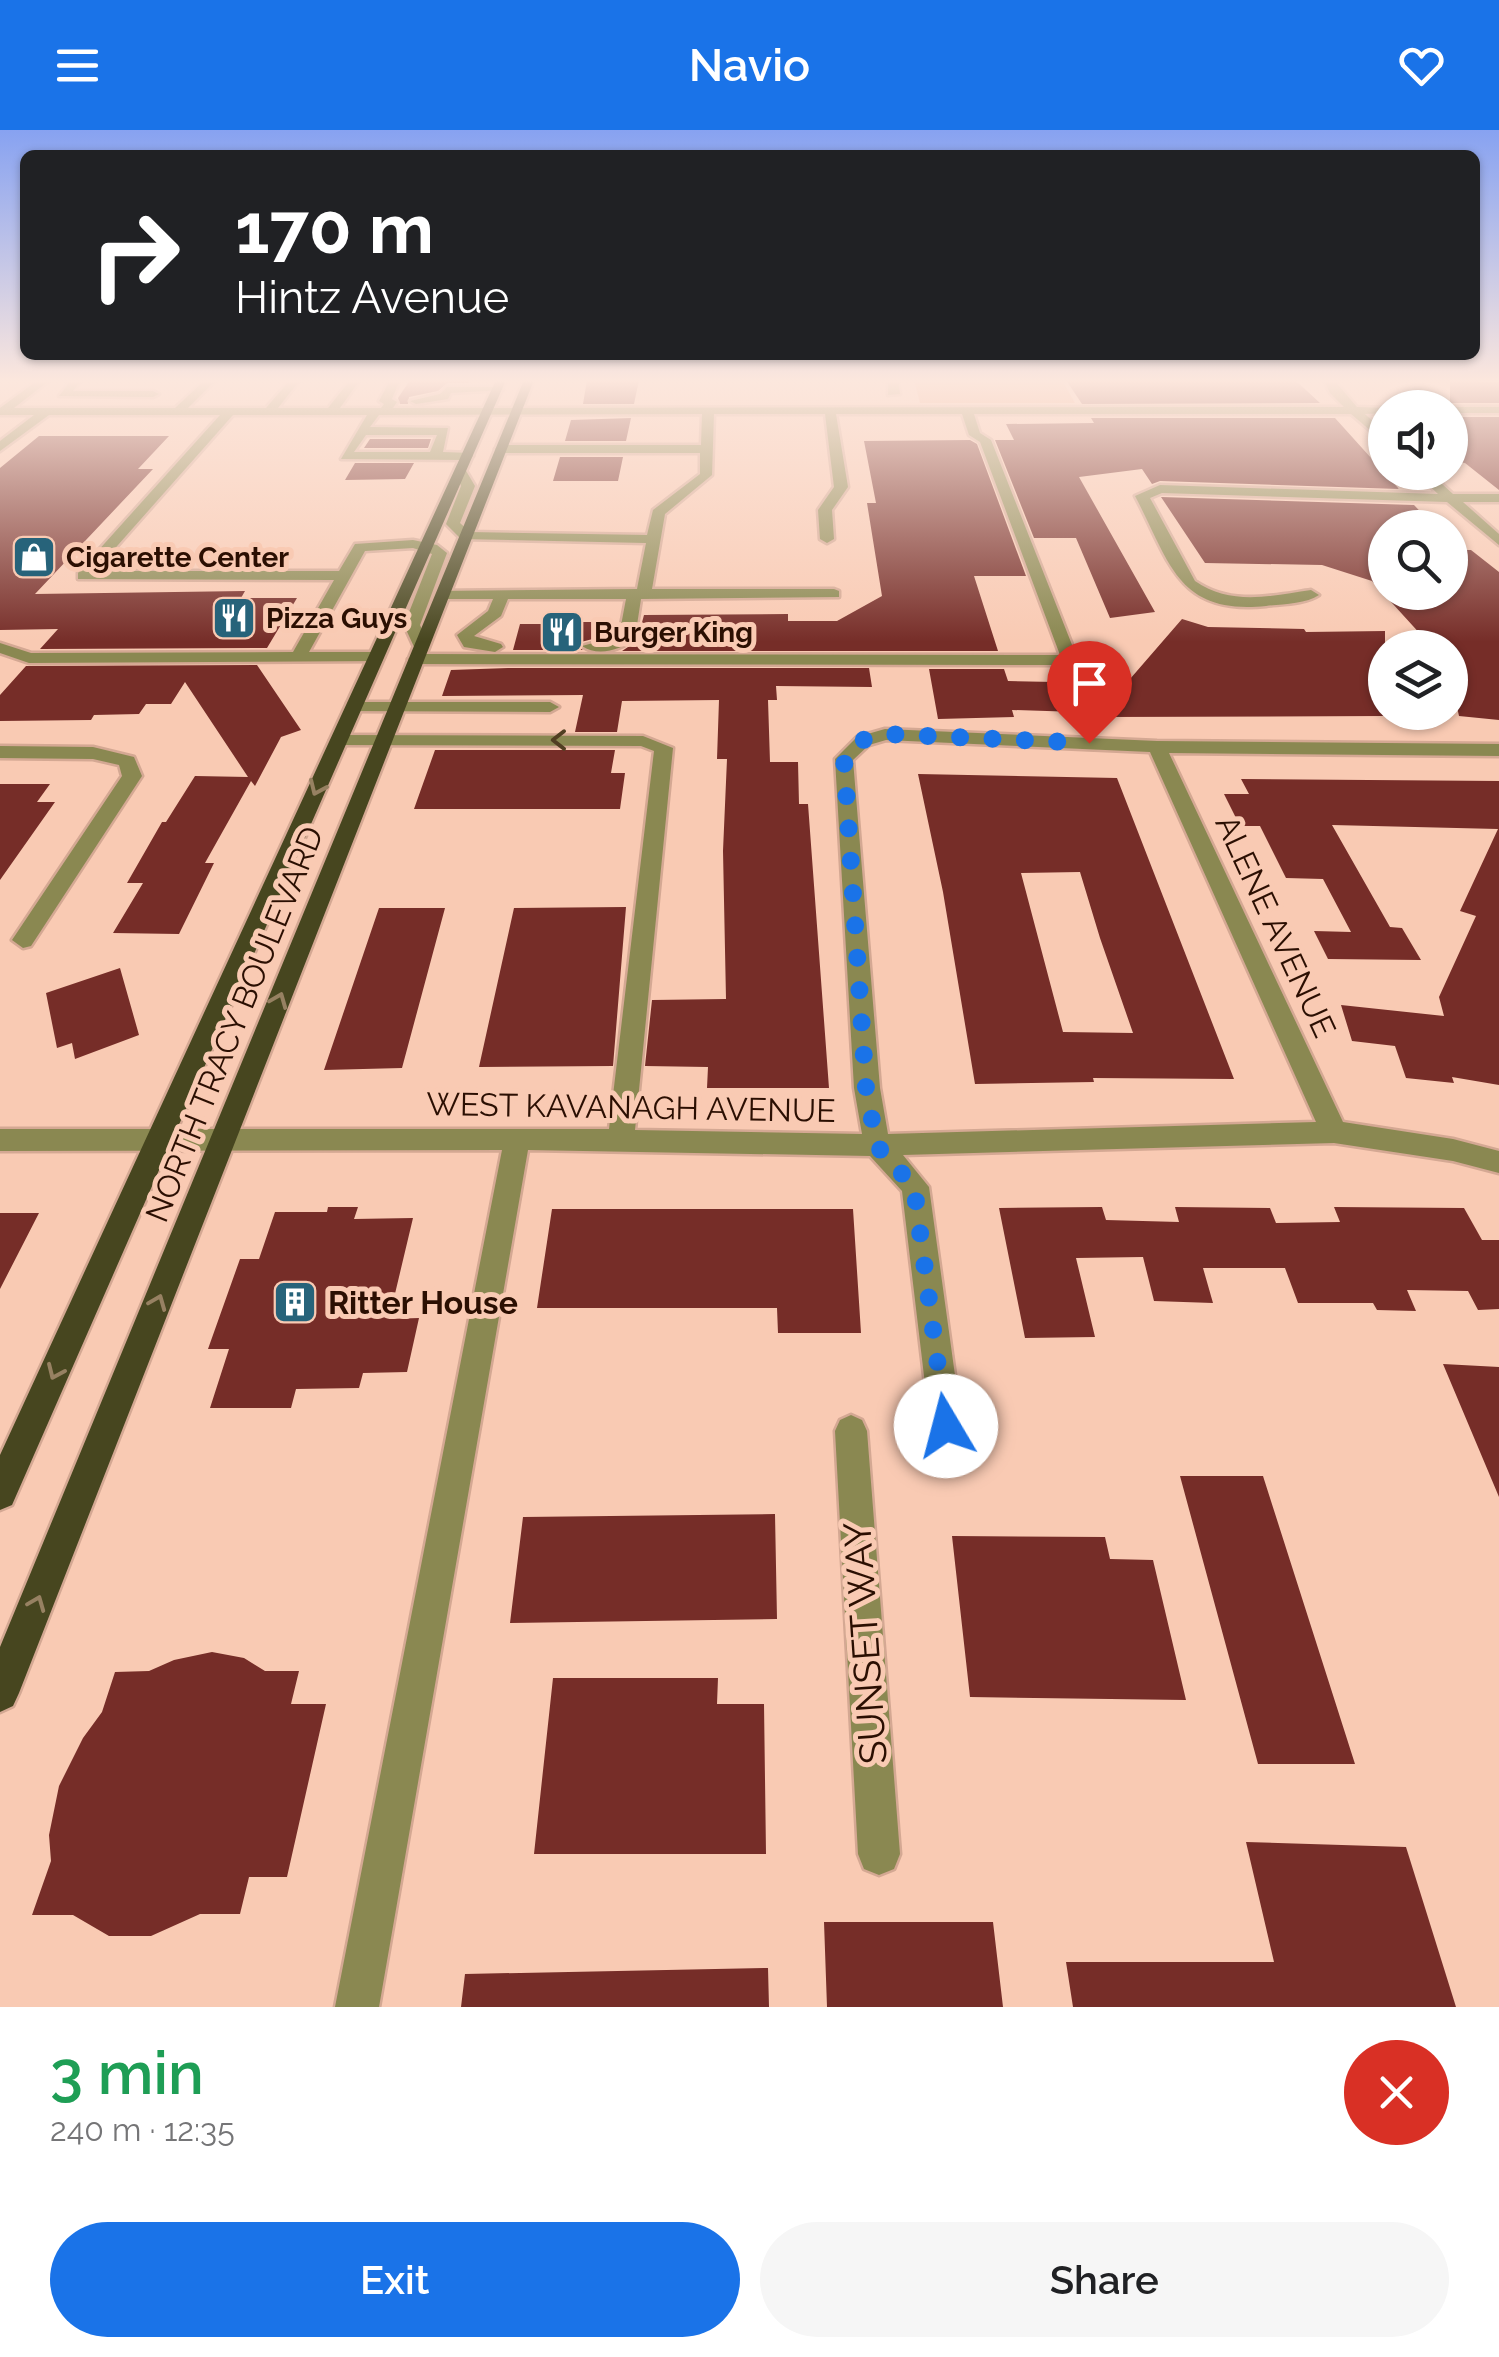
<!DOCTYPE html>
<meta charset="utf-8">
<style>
body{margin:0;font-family:Raleway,sans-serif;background:#f6f6f6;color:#202124;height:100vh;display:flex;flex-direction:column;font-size:38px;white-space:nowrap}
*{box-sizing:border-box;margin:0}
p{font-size:32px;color:#757577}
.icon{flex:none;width:55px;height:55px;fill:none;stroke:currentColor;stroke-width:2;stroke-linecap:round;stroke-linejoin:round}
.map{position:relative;height:1877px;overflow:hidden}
.side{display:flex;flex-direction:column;background:#fff;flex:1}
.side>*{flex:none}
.banner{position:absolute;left:20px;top:20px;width:1460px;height:210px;border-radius:15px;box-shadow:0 2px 8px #0004;background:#202124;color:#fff;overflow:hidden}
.fabs{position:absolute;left:1368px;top:260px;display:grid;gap:20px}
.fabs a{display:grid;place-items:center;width:100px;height:100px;border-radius:50%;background:#fff;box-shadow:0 2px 8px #0004;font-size:50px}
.pin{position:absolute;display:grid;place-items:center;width:85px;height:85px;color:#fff;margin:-102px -42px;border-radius:50% 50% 50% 0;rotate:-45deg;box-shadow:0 0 10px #0007}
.pin .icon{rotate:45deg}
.me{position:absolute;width:110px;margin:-55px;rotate:352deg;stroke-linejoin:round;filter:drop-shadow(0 0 8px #0008)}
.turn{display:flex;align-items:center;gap:35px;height:210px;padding:0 50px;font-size:45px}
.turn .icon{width:130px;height:130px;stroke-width:2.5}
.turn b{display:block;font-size:70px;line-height:85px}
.round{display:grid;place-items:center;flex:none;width:105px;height:105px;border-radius:52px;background:#f6f6f6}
.summary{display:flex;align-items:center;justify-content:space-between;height:170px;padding:0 50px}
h1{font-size:60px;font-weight:600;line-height:75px;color:#1e9e55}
.button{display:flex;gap:20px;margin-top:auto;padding:20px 50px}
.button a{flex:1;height:115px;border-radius:60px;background:#1a73e8;color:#fff;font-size:40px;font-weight:600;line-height:115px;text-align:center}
.button a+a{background:#f6f6f6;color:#202124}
header{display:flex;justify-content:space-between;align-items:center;height:130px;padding:0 50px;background:#1a73e8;color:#fff;font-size:45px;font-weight:600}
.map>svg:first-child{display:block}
.green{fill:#ec9f79}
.building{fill:#762d28;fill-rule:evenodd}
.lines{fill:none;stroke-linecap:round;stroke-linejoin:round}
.minor-casing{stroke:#d4a893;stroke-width:5}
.major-casing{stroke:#d4a893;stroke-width:5}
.minor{fill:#8a8851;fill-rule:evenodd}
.major{fill:#47461f;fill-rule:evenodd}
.oneway{stroke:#513f22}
.oneway2{stroke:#978162}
.route{stroke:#1a73e8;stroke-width:18;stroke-dasharray:0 32.4}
.labels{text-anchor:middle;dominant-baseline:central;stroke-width:10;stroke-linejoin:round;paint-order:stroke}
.far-poi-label{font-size:28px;font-weight:bold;fill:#2b0f02;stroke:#f9cab3;text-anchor:start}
.street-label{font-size:32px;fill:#2b0f02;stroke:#f9cab3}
.poi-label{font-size:32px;font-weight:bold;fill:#2b0f02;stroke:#f9cab3;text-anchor:start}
.near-street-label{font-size:38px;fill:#2b0f02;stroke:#f9cab3}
</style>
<header><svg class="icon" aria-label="menu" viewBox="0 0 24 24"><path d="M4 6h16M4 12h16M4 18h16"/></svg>Navio<svg class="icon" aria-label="heart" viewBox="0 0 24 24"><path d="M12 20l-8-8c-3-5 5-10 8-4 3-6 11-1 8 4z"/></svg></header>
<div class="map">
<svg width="1499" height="1877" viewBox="0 0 1499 1877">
<rect width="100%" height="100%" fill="#f9cab3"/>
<!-- green -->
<path class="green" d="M914 250H1062L1075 273H920Z"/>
<!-- building -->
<path class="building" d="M410 250H470L468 253H447L438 261 409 267 408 274H400L398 268Z
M587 250H639L634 274H583Z
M1066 250H1295L1320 273 1082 274Z
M1450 250 1499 252V273H1450Z
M1450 287H1499V360L1465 333 1450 331Z
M631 288 626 311H565L571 290Z
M1091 288H1335L1399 359 1160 351 1152 354 1142 339 1079 347 1155 482 1110 488 1076 408H1034L995 310H1014L1006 294 1094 293Z
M39 306H169L138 339H153L35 464 245 461 241 468H297L267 518 40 519 58 499 0 500V338Z
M370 309H431L428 318H364Z
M970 310 977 314 1026 446H974L998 521H622L637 511 644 485 788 484V491H837L882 466 867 373H876L864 311Z
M560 327H623L618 351H553Z
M355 333H414L405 349 345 350Z
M1161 367 1414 375 1436 398H1385V462H1450V412L1458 420H1471L1499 442V590L1459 586 1450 545V518H1433L1372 451 1322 435 1205 433Z
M1182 489 1208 497 1304 499 1306 502 1385 501V586L1103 587 1079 586 1078 582 1012 580 1014 587 938 589 929 539H1004L1008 551 1106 553 1104 549H1130Z
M545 490 575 492H618L616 503 581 512 578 517 583 520H513L520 494H544Z
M257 535 301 600 281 607 255 656 251 651 205 733H214L179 804 113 803 143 753H127L162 692H166L195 646 248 647 185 552 171 574H146L139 584 94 585 91 590 0 591V565L26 536Z
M508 538H869L872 557 776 556 777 570H768L770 632H798L799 674H808L829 958H707L708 937 645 936 652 870 726 869 723 721 727 629H717L719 570 622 571 617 602H575L583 565 442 566 451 540Z
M435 620H615L611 643H625L620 679H414Z
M918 644 1117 648 1234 949 1093 948 1094 952 975 954 943 762ZM1080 742 1100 808 1133 903 1063 902 1021 743Z
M1241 649 1499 651V955L1452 947 1454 953 1406 948 1395 916 1352 911 1341 875 1444 886 1439 867 1476 786 1460 781 1498 699 1332 695 1390 797 1402 798 1421 830 1328 829 1314 801 1351 802 1323 749 1286 748 1260 696H1240L1224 664H1249Z
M0 654H50L37 672H55L0 750Z
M626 777 613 936 479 937 514 778Z
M379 778H445L402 938 324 940Z
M120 838 139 905 75 929 72 913 57 918 46 863Z
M328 1077H358L354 1089 413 1088 389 1189 419 1188 407 1242 363 1243 359 1258 296 1259 291 1278H210L229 1219H208L240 1129H259L275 1082H327Z
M1102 1077 1106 1090 1179 1092 1175 1077 1270 1078 1276 1093 1340 1092 1334 1077 1464 1078 1482 1110H1499V1179L1478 1180 1468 1161 1407 1160 1416 1181 1377 1180 1373 1173H1298L1285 1138H1203L1213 1173 1154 1171 1143 1127 1076 1128 1095 1207 1025 1208 999 1078Z
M552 1079H853L861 1203H778L777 1178H537Z
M0 1083H39L0 1159Z
M1443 1234 1499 1237V1367Z
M1180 1346H1263L1355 1634H1258Z
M775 1384 777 1489 510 1493 523 1387Z
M952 1406 1105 1407 1110 1429 1153 1430 1186 1570 970 1567Z
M212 1522 244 1528 265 1541H299L291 1574H326L287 1747H249L240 1784H200L151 1806H109L73 1785H32L51 1731 49 1705 59 1656 83 1608 102 1582 115 1542 149 1541 174 1530Z
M553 1548H718L717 1574H764L766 1724H534Z
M1246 1712 1406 1717 1456 1877H1073L1066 1832H1274Z
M824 1792H993L1003 1877H827Z
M768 1838 769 1877H461L465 1844Z"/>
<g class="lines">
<!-- minor casing -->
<g class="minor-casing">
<path id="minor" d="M38 250H50L14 278H175L205 250H216L188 278H266L290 250H300L278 278H328L350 250H360L340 278H381L384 274 379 271 390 250H400L392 269 397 272 393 278 1344 277 1330 263 1324 250H1334L1357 277 1389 278H1385V283L1365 284 1385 302V313L1351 284H974L980 303 991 310 1078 530 1070 535 416 534 408 529 416 524 1060 525 980 312 969 305 962 284H836L848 357 832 380 834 409 827 413 820 409 818 380 834 357 825 284H714L712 345 665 384 652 459H834L839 461V467L641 469 635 508C621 520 598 527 582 516L619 506 626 469H508L501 486 474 506 501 514 503 517 495 522 464 517 457 505 488 481 493 469H442L437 467V461L637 459 646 413 461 409 446 394 461 356 455 339H465L475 356 460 393 470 402 647 405 653 380 700 344V323H501L495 319 501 315H701L702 284 379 285 370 297 448 298 443 322 471 323 473 326 467 330 341 329 367 285H233L95 441H339L355 414 413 410 437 415 447 423 420 495 429 516 427 519H415L404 495 432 424 413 418 365 421 309 522H376L384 527 382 531 29 533 0 523V513L31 523 293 522 334 450 78 449V443L220 285H49L0 321V311L34 285H0V278ZM366 305H437L430 322H354Z
M71 250H82L73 261H153L159 264 153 267 59 266Z
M888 250H898L900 264 888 265Z
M447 257H497L503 260 451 263 448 269 416 274 410 271 440 264Z
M1450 277H1499V283H1450V278H1446Z
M1415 342H1429L1453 364H1499V372H1463L1499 404V415L1447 372 1162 363 1150 368 1195 451C1231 476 1270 466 1311 460L1319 465C1306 474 1282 474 1266 476 1177 485 1170 432 1135 366L1160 355 1438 364Z
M353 572H550L559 577 550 582 347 581V573Z
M885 599 1157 611 1499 614V626L1169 623 1343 992 1453 1009 1499 1021V1043L1453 1031 1334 1013 903 1025 929 1057 962 1296 957 1307 946 1312 935 1307 930 1296 902 1061 870 1026 528 1020 379 1877H335L502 1020 0 1021V999H609L654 621 641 616 339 615 330 610 339 605 643 606 673 618 635 1000 862 1004 854 958 835 629 857 607ZM886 610 1150 622 1316 992 888 1004 880 958 853 630 869 615Z
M0 616 93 617 134 627 142 646 31 816 23 818 12 810 122 646 119 635 93 629 0 628Z
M851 1285 862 1290 867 1301 900 1724 894 1739 879 1745 864 1739 858 1724 835 1301 840 1290Z"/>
</g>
<!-- major casing -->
<g class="major-casing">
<path id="major" d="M496 250H506L12 1375 0 1380V1325Z
M524 250H534L19 1563 13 1576 0 1582V1517Z"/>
</g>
<!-- minor -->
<use href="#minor" class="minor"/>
<!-- major -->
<use href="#major" class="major"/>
</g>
<!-- one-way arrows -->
<defs><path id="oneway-chevron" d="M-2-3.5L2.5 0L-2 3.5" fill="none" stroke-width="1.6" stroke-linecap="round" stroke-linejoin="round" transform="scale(2.5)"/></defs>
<use class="oneway" href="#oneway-chevron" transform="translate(559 610) rotate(-180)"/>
<g class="oneway2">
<use href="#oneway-chevron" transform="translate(317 658) rotate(114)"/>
<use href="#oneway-chevron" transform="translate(279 870) rotate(-68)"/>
<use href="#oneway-chevron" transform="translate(158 1172) rotate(-68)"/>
<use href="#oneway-chevron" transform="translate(55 1242) rotate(114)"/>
<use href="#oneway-chevron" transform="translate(37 1473) rotate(-68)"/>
</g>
<!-- sky -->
<linearGradient id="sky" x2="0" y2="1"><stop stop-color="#87a2f1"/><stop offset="0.49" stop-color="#fce7dd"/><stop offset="1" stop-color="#fce7dd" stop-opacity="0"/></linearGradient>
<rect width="1499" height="512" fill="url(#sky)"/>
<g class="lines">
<!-- route -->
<path class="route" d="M946 1296 914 1057 877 1016 866 958 844 629 863 610 885 604 1089 613"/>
</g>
<!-- icons -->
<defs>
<g id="shop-square" transform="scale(2.25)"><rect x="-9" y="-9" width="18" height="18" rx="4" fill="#27637a" stroke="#f9cab3"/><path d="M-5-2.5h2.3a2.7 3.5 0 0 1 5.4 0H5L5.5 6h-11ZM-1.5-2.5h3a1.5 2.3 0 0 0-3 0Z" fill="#fff"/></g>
<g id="restaurant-square" transform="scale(2.25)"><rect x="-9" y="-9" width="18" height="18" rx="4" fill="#27637a" stroke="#f9cab3"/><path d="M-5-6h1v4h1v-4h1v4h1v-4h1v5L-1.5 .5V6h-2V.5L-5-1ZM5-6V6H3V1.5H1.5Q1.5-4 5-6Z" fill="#fff"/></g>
<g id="building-square" transform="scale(2.25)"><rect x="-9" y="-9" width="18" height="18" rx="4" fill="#27637a" stroke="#f9cab3"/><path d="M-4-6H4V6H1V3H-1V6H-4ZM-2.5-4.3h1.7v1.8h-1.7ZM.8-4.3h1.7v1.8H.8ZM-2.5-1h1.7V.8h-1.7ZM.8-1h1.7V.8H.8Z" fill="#fff"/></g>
</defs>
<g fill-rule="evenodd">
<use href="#shop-square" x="34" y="427"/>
<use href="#restaurant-square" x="234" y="488"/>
<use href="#restaurant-square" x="562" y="502"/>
<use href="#building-square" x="295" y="1172"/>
</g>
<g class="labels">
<!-- far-poi labels -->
<g class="far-poi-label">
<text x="66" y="427">Cigarette Center</text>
<text x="266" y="488">Pizza Guys</text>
<text x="594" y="502">Burger King</text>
</g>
<!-- street labels -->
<g class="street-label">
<text transform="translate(1276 796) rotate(65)">ALENE AVENUE</text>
<text transform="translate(234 894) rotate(-68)">NORTH TRACY BOULEVARD</text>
<text transform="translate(631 977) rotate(1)">WEST KAVANAGH AVENUE</text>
</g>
<!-- poi labels -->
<g class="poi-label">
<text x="328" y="1172">Ritter House</text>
</g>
<!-- near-street labels -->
<g class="near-street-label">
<text transform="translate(865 1513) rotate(-94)">SUNSET WAY</text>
</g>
</g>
</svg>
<div class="fabs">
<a><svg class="icon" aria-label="sound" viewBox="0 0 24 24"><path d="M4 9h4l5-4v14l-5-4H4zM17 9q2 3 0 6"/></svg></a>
<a><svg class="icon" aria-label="search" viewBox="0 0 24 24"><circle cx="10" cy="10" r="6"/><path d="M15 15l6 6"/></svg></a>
<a><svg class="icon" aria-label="layers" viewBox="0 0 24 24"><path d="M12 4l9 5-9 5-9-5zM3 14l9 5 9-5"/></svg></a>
</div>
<div class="pin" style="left:1089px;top:613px;background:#d93025"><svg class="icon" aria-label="arrive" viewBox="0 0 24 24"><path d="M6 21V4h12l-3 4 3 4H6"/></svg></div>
<svg class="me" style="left:946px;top:1296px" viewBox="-20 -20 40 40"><circle r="19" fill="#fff"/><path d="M0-13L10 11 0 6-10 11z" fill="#1a73e8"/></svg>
<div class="banner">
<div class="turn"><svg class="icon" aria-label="right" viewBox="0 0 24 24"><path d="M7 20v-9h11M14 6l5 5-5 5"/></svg><div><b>170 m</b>Hintz Avenue</div></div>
</div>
</div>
<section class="side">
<div class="summary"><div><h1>3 min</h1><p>240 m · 12:35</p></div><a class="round" style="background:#d93025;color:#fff"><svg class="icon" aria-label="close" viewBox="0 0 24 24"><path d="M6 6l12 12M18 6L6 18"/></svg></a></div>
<div class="button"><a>Exit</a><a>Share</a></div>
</section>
